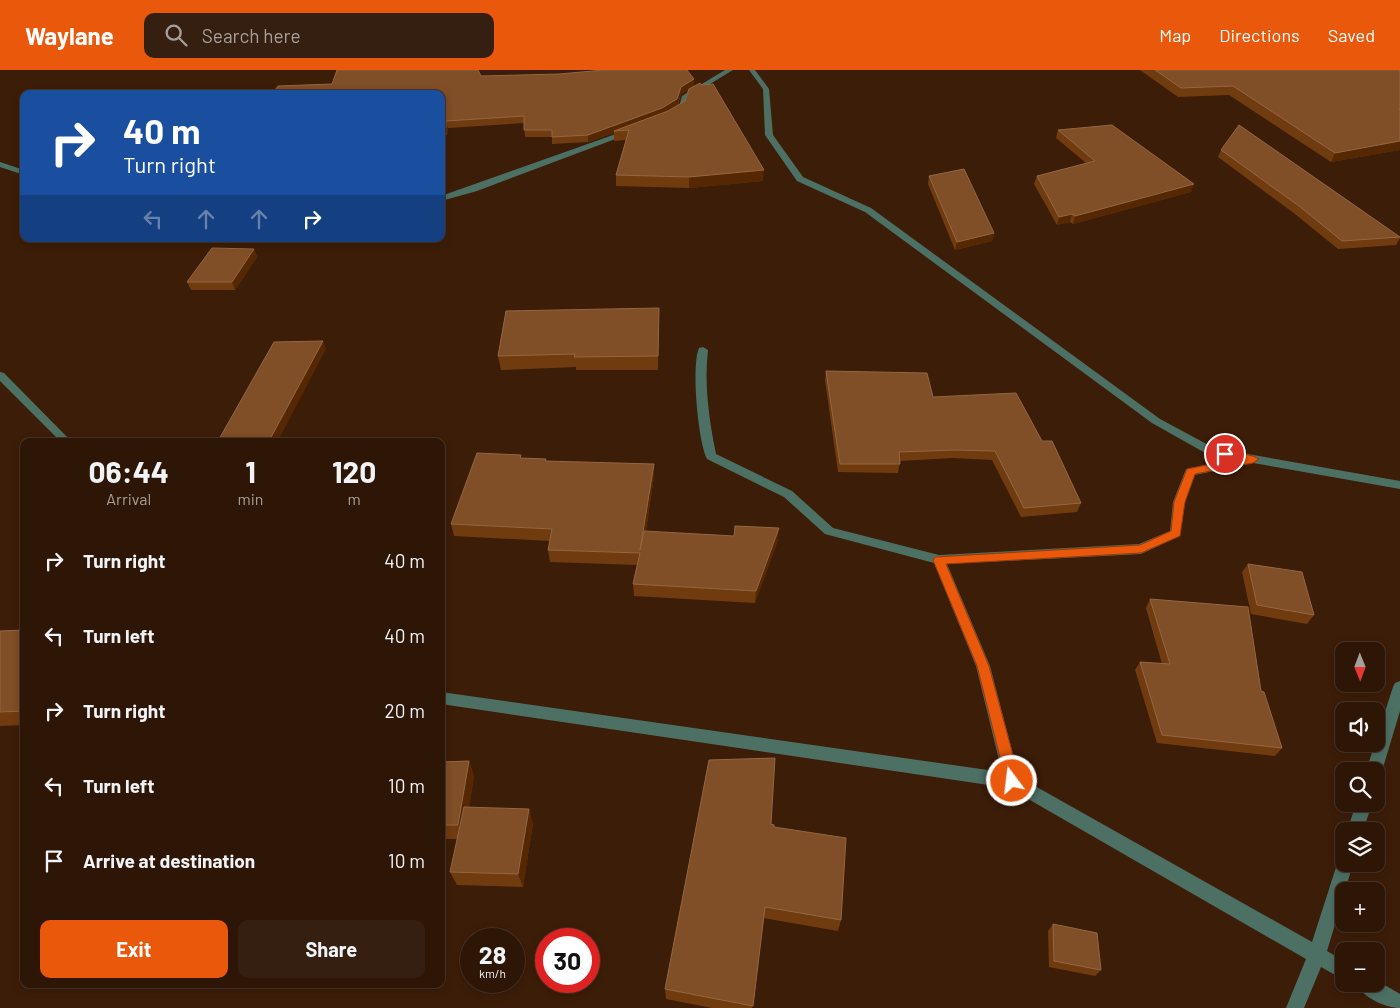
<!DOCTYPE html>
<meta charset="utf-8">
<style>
body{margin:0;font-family:Barlow,sans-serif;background:#351f10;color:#f1f3f6;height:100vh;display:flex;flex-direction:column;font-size:19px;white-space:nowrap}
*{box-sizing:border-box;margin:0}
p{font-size:16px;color:#a79f9b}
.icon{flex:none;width:28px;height:28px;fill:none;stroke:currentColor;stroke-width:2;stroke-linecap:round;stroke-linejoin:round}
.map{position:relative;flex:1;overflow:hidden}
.details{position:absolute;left:20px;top:368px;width:425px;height:550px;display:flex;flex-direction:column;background:#2d1606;border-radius:10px;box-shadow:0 2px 8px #0003,0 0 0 1px #483528}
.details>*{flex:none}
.guide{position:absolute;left:20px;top:20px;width:425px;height:152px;border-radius:10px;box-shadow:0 2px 8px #0003,0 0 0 1px #483528;background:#1a4fa0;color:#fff;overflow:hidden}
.needle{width:32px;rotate:179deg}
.tools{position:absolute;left:1335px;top:572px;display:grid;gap:10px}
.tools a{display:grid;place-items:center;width:50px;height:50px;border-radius:10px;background:#2d1606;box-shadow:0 2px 8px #0003,0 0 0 1px #483528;font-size:25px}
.speed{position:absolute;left:460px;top:858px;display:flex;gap:10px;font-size:25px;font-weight:700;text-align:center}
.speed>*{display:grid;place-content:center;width:65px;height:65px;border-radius:50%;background:#2d1606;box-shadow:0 2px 8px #0003,0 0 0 1px #483528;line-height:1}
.speed small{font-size:12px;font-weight:400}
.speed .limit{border:8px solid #d22;background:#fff;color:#111}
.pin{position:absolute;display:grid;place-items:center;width:42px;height:42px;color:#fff;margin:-21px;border:2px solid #fff;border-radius:50%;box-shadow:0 1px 5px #0007}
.me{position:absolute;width:55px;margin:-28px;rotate:345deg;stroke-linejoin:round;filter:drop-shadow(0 0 4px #0008)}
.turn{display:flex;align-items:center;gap:18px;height:105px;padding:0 20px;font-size:22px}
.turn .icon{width:65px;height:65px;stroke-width:2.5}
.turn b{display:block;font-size:35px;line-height:42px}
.lanes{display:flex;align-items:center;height:48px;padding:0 20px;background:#0003;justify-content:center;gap:25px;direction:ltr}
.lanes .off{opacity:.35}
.eta{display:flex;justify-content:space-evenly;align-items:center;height:85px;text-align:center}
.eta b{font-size:30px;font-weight:700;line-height:35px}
.action{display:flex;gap:10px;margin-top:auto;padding:10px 20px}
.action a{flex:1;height:58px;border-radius:10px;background:#ea580c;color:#fff;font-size:20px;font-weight:700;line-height:58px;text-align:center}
.action a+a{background:#351f10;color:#f1f3f6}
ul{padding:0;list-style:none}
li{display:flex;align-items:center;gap:15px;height:75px;padding:0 20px}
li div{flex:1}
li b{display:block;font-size:19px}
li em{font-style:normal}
header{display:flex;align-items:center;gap:30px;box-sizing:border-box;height:70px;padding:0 25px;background:#ea580c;color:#fff}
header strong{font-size:24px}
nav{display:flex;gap:28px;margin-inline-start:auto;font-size:18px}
.search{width:350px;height:45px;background:#351f10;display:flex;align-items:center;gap:12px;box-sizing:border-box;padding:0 18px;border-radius:10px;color:#a79f9b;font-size:19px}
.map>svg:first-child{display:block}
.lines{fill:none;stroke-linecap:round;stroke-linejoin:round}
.minor{fill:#4d7065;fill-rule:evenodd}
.wall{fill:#713b10;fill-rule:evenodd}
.shaded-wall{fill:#562703}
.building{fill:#804e27;stroke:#936744}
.route{fill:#ea580c;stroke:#983908}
</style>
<header>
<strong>Waylane</strong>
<div class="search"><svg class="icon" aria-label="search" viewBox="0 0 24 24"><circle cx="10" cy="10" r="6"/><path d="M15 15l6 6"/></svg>Search here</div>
<nav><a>Map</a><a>Directions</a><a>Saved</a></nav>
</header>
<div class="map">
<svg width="1400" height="938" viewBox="0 0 1400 938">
<rect width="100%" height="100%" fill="#3c1d08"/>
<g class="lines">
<!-- minor -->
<path class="minor" d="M725 0H733L687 28 684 39 675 44H671V42L679 37 682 26Z
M749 0H755L769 19 773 65 803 107 871 138 1160 349 1214 378 1400 411V419L1253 393 1195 405 1185 432 1180 466 1141 484 947 494 990 596 1019 707 1312 872 1339 788 1344 786V794H1353L1327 881 1344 891V910L1321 897 1304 938H1286L1306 889 1009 718 441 634V622L1002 702 976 596 934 493 825 464 784 427 707 389C698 371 691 296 699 278L703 277 708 280C704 315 709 349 716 384L792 421 833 458 939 485 1139 474 1170 461 1173 432 1186 399 1233 389 1207 384 1152 353 865 142 797 111 765 65 763 19Z
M627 60 634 62 477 121 441 131V126Z
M0 92 24 100V105L0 97Z
M0 302 4 303 71 371H60L0 311Z
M1400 611V641L1382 701 1379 706 1376 707V701H1366L1393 617 1395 613Z
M1356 734H1372L1363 761H1347Z
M1376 910 1400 924V938C1386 938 1363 928 1357 914H1376Z"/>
</g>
<!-- wall -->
<path class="wall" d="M1140 0H1400V80L1331 92 1229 25 1178 27Z
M481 6 694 9V16L763 111 689 118 616 116V105L626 70 614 71V63L588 72 552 74V67H525L524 53 448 58 447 65H441V24L332 14ZM688 20 685 31 678 35 681 24Z
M1058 60 1191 122 1073 154 1070 152 1057 155 1034 114 1037 106 1086 93 1056 68Z
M1221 80 1400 167V168L1396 175 1338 179 1295 144 1218 87Z
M929 106 994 163 992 171 955 180 928 114Z
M254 179 257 187 235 220H191L187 212Z
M659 238V252L658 300H576V297L501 300 498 286Z
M826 301 933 327 1042 371 1081 433 1077 442 1021 447 992 390 953 388 900 391 898 403 838 402 825 310Z
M522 388 654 406 646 461 778 470 755 533 634 526 633 514 637 495 550 492 548 480 550 471 454 466 451 454Z
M1248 494 1314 545 1307 554 1251 544 1242 502Z
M1150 529 1261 621 1282 678 1275 686 1157 673 1135 600 1140 592 1162 594 1146 538Z
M24 560V655L0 656V561Z
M469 691 474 706 469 737 533 753 523 817 457 815 450 802 458 769H441V692Z
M771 754 774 757 841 850 838 861 763 848 752 938H712L666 929 665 919Z
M1053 854 1101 900 1095 906 1049 897 1048 861Z"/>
<!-- shaded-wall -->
<path class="shaded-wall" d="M694 9V16L681 24 677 36 662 45 614 61V63L588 72V65L681 17Z
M446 51 448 58 447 65 446 58Z
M1400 71V80L1331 92 1335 83Z
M764 100 763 111 689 118V107Z
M1194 114 1191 122 1073 154 1075 146Z
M1072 144 1070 152 1057 155 1059 147Z
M994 163 992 171 955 180 957 172Z
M254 179 257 187 235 220 232 212Z
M323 271 326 279 278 371H269Z
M654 394V406L641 492 640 480Z
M779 458 778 470 755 533 756 521Z
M469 691 474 706 465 768 458 755Z
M529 739 533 753 523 817 518 804Z"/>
<!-- building -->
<path class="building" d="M337 0H478L481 6 559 4 604 0H687L694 9 681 17 677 29 662 38 588 65 552 67V60H524V46L446 51V58H441V24H272L278 16 332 14Z
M1155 0H1400V39H1399L1400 40V71L1335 83 1233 16 1181 18Z
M700 13 701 15 713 14 764 100 689 107 616 105 629 60 614 61 668 41 685 31 689 19Z
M1112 55 1194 114 1075 146 1072 144 1059 147 1037 106 1095 91 1058 60Z
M1239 55 1400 167 1342 171 1299 136 1221 80Z
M964 99 994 163 957 172 929 106Z
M212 178 254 179 232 212H187Z
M659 238 658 286 574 287 575 284 498 286 506 241Z
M323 271 269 371H218L274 272Z
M826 301 927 303 933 327 1016 323 1042 371H1052L1081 433 1024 438 995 381 955 380 899 382 900 394H840Z
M477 383 521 385 520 388 546 389 545 391 654 394 640 480 644 461 734 466 735 456 779 458 756 521 633 514 640 483 548 480 552 459 451 454Z
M1248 494 1302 502 1314 545 1257 535Z
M1150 529 1248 537 1261 621 1264 622 1282 678 1162 665 1140 592 1170 594Z
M24 560V641L0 642V561Z
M775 688 771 754 774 755V757L846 768 841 850 765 837 753 936 665 919 709 690Z
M469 691 458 755H441V692Z
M464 737 529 739 518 804 450 802Z
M1053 854 1097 863 1101 900 1054 891Z"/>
<!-- route -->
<path class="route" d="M1225 380 1253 386 1259 389 1253 393 1195 404 1185 432 1180 466 1141 483 946 494 989 596 1020 711 1018 715 1012 717 1007 715 977 596 933 490 935 487 1140 475 1171 461 1174 432 1187 399 1236 389 1221 386 1220 384Z"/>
</svg>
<div class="tools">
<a><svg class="needle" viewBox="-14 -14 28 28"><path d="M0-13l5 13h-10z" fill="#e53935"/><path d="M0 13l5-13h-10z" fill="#a79f9b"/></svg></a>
<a><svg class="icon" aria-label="sound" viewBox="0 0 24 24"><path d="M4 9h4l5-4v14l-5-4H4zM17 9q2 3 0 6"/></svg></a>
<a><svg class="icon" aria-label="search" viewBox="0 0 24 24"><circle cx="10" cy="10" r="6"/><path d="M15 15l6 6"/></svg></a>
<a><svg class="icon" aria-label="layers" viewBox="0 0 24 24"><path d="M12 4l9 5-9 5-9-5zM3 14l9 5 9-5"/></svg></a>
<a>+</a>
<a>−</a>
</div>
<div class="speed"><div>28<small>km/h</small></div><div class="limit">30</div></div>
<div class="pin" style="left:1225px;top:384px;background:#d93025"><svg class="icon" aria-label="arrive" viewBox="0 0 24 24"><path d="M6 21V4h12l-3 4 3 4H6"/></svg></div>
<svg class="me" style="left:1012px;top:711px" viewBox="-20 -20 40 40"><circle r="17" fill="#ea580c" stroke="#fff" stroke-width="3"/><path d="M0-11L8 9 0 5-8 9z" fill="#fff"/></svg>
<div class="guide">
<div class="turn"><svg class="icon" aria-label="right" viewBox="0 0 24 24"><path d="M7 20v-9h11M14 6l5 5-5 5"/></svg><div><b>40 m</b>Turn right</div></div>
<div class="lanes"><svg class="icon off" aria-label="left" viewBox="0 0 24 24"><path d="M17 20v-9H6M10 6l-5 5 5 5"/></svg><svg class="icon off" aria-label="ahead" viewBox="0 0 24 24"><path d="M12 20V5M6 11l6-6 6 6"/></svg><svg class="icon off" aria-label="ahead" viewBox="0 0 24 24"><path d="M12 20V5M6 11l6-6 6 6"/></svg><svg class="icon" aria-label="right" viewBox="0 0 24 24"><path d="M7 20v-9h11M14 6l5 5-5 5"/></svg></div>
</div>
<section class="details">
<div class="eta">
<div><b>06:44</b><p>Arrival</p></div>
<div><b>1</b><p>min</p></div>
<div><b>120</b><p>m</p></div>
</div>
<ul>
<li><svg class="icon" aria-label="right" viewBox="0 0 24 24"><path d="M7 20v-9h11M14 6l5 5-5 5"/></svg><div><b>Turn right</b></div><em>40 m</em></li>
<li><svg class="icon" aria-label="left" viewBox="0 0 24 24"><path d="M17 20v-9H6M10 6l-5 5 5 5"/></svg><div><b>Turn left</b></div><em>40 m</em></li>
<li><svg class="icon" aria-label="right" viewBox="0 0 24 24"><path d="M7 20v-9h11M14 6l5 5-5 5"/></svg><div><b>Turn right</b></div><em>20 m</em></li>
<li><svg class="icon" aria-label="left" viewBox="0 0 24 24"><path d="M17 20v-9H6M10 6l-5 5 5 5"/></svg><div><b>Turn left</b></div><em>10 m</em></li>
<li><svg class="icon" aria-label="arrive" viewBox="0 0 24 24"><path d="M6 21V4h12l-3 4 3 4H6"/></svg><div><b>Arrive at destination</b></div><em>10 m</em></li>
</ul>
<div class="action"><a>Exit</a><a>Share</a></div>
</section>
</div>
